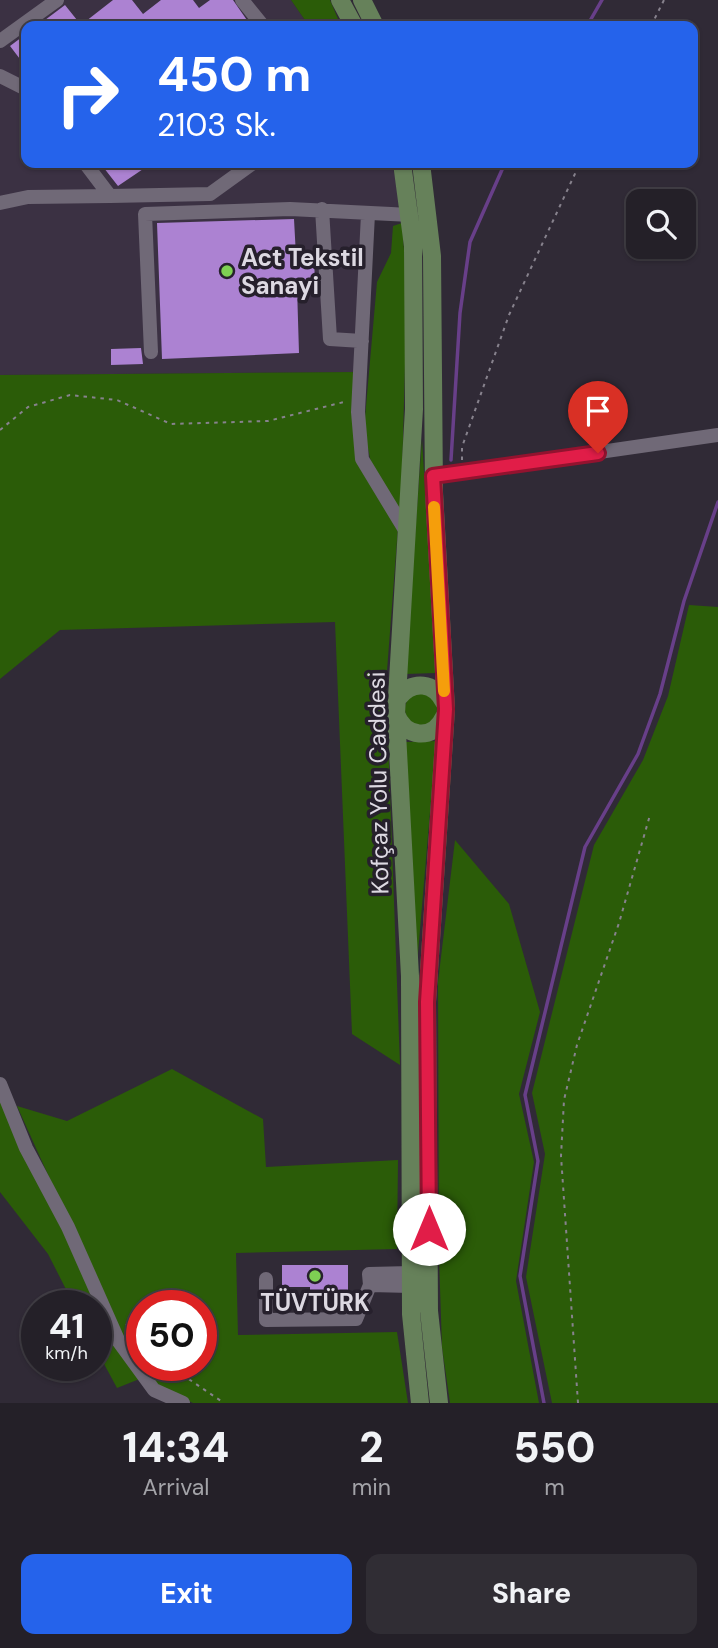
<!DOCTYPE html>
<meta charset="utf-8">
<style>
body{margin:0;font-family:"DM Sans",sans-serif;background:#302d34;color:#f1f3f6;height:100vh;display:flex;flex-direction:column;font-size:26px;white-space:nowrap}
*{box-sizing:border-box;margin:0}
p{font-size:23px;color:#a3a3a8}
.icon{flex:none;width:38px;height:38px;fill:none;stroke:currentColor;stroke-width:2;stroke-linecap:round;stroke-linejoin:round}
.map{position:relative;height:1403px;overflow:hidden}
.side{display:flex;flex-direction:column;background:#242028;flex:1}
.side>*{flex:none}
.banner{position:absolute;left:21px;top:21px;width:677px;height:147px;border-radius:14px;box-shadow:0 2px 5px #0004,0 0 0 2px #413e45;background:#2563eb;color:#fff;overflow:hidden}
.controls{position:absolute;left:626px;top:189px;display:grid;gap:14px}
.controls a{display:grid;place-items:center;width:70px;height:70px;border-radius:14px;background:#242028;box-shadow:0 2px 5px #0004,0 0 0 2px #413e45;font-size:35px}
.speed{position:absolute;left:21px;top:1290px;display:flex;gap:14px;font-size:35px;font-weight:700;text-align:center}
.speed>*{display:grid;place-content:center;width:91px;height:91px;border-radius:50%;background:#242028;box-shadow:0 2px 5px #0004,0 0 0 2px #413e45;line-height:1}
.speed small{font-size:18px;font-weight:400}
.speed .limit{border:10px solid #d22;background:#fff;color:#111}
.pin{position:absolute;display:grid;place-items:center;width:60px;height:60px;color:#fff;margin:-72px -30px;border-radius:50% 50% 50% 0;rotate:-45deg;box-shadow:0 0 7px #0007}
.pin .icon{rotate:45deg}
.me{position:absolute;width:77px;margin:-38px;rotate:0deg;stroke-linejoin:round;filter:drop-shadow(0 0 5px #0008)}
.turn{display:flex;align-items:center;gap:24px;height:147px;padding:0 21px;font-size:32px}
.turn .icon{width:91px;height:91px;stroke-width:2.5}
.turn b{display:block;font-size:49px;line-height:60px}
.eta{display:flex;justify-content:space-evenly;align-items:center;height:119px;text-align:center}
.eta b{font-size:42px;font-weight:800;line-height:49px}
.action{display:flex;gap:14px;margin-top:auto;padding:14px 21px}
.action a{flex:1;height:80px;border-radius:14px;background:#2563eb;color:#fff;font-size:28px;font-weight:800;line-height:80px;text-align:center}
.action a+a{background:#302d34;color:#f1f3f6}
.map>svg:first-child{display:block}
.built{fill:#3b3143}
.green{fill:#2b5c08;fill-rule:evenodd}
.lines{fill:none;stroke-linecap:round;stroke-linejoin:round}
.stream{stroke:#683f89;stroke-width:3.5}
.building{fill:#ac82d2}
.path{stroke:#87828d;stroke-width:2;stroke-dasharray:3.5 5;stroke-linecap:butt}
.minor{stroke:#706977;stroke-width:14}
.major{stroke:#66815a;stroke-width:18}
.route-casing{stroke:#92132f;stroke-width:18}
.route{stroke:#e11d48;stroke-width:12}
.slow{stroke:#f59e0b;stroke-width:12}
.poi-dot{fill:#7ed053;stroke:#26202c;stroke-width:2.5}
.labels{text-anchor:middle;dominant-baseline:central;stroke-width:7;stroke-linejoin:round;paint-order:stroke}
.poi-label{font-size:24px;font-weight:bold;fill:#ddd9e2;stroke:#26202c;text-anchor:start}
.street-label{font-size:24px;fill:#ddd9e2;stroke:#26202c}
</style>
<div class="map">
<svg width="718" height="1403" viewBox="0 0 718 1403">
<rect width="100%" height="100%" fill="#302a36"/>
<!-- built -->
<path class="built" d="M0 0H291L309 26H26V163H392L401 206 367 214 358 372 0 375Z"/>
<!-- green -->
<path class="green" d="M291 0H330L341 26H309Z
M402 223 407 291 401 512 371 463 364 429 377 282 391 253 393 226Z
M358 372 359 461 398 527 386 684 400 1065 352 1034 335 622 60 630 0 679V375Z
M422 439 436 673 405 674Z
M689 605 718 607V1403H552L526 1277 545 1154 532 1093 594 845 643 760 668 696Z
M405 709a16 16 0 1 1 32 0a16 16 0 1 1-32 0Z
M436 741 417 965 405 742Z
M455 840 509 904 540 1012 519 1094 534 1162 516 1281 539 1403H450L442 1347 439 1258 438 982Z
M172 1069 263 1119 266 1167 398 1160 397 1249 236 1253 238 1335 397 1332 408 1403H193L157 1387 123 1341 17 1106 67 1121ZM142 1306H201V1365H142Z
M0 1097 66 1230 95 1305H74L48 1254 0 1192Z
M96 1308 115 1343 142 1378 117 1388 96 1349Z"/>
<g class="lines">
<!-- stream -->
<path class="stream" d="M587 26 602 0
M451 460 460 313 470 242 505 163
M544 1403 520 1276 538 1161 525 1095 585 847 638 754 660 694 684 601 718 502"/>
</g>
<!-- building -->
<path class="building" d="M113 0H132L143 14 161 0H193L199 8 210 0H233L251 26H37L65 5 81 25Z
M26 34V67L10 46Z
M100 163H152L118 186Z
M294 219 296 256 314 255 315 286 297 287 299 353 162 359 157 223Z
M141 348 143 364 111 365V349Z
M282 1265H348V1292H342V1299H310V1287H282Z"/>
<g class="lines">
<!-- path -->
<path class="path" d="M651 26 664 0
M0 430 28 407 70 395 117 400 171 424 268 421 344 402
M462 460V447L509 315 580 163
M126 1324 142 1343
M168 1365 224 1403
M578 1403 561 1156 564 1100 577 1045 619 923 650 815"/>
<!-- minor -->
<path class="minor" d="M242 0 263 26
M0 41 57 0
M0 76 26 89
M85 163 110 196 210 194 253 163
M0 203 28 197 110 196
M322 209 330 339 362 341
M368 214 358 412 362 459 408 535
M151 352 145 214 290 209 411 215
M433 476 718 435
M0 1084 26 1148 68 1227 119 1342 154 1390 183 1403
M411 1273 369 1274 370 1285 411 1286
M266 1279V1320L356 1319 370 1285"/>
<!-- major -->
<path class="major" d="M340 0 354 26
M362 0 375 26
M402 163 413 246 414 409 396 714 410 976 411 1314 420 1403
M421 163 432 256 434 492 446 709 427 1002 429 1311 439 1403
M399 697C413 680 434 682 444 702
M396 714C405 738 433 741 444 717"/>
</g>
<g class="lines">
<!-- route casing -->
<g class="route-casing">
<path id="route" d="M429 1229 427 1002 446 709 433 476 598 453"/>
</g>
<!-- route -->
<use href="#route" class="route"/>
<!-- slow -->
<path class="slow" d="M434 507 444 691"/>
</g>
<!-- markers -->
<g class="poi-dot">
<circle cx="227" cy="271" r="7"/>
<circle cx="315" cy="1276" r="7"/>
</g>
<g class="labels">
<!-- poi labels -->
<g class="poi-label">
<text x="241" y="257">Act Tekstil<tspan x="241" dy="28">Sanayi</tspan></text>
<text x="315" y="1302" text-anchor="middle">TÜVTÜRK</text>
</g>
<!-- street labels -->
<g class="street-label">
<text transform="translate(378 783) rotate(-91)">Kofçaz Yolu Caddesi</text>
</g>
</g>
</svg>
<div class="controls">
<a><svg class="icon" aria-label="search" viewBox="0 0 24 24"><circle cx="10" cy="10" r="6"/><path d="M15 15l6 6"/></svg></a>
</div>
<div class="speed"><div>41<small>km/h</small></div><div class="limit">50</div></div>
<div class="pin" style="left:598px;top:453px;background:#d93025"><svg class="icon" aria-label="arrive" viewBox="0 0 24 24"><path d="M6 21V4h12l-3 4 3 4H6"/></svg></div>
<svg class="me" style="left:429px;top:1229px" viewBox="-20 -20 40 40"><circle r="19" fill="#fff"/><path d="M0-13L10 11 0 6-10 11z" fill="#e11d48"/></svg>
<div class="banner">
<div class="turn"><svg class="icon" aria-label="right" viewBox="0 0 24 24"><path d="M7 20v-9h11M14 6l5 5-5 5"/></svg><div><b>450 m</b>2103 Sk.</div></div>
</div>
</div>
<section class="side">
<div class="eta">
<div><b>14:34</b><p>Arrival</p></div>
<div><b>2</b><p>min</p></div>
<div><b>550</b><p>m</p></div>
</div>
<div class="action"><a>Exit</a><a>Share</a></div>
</section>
